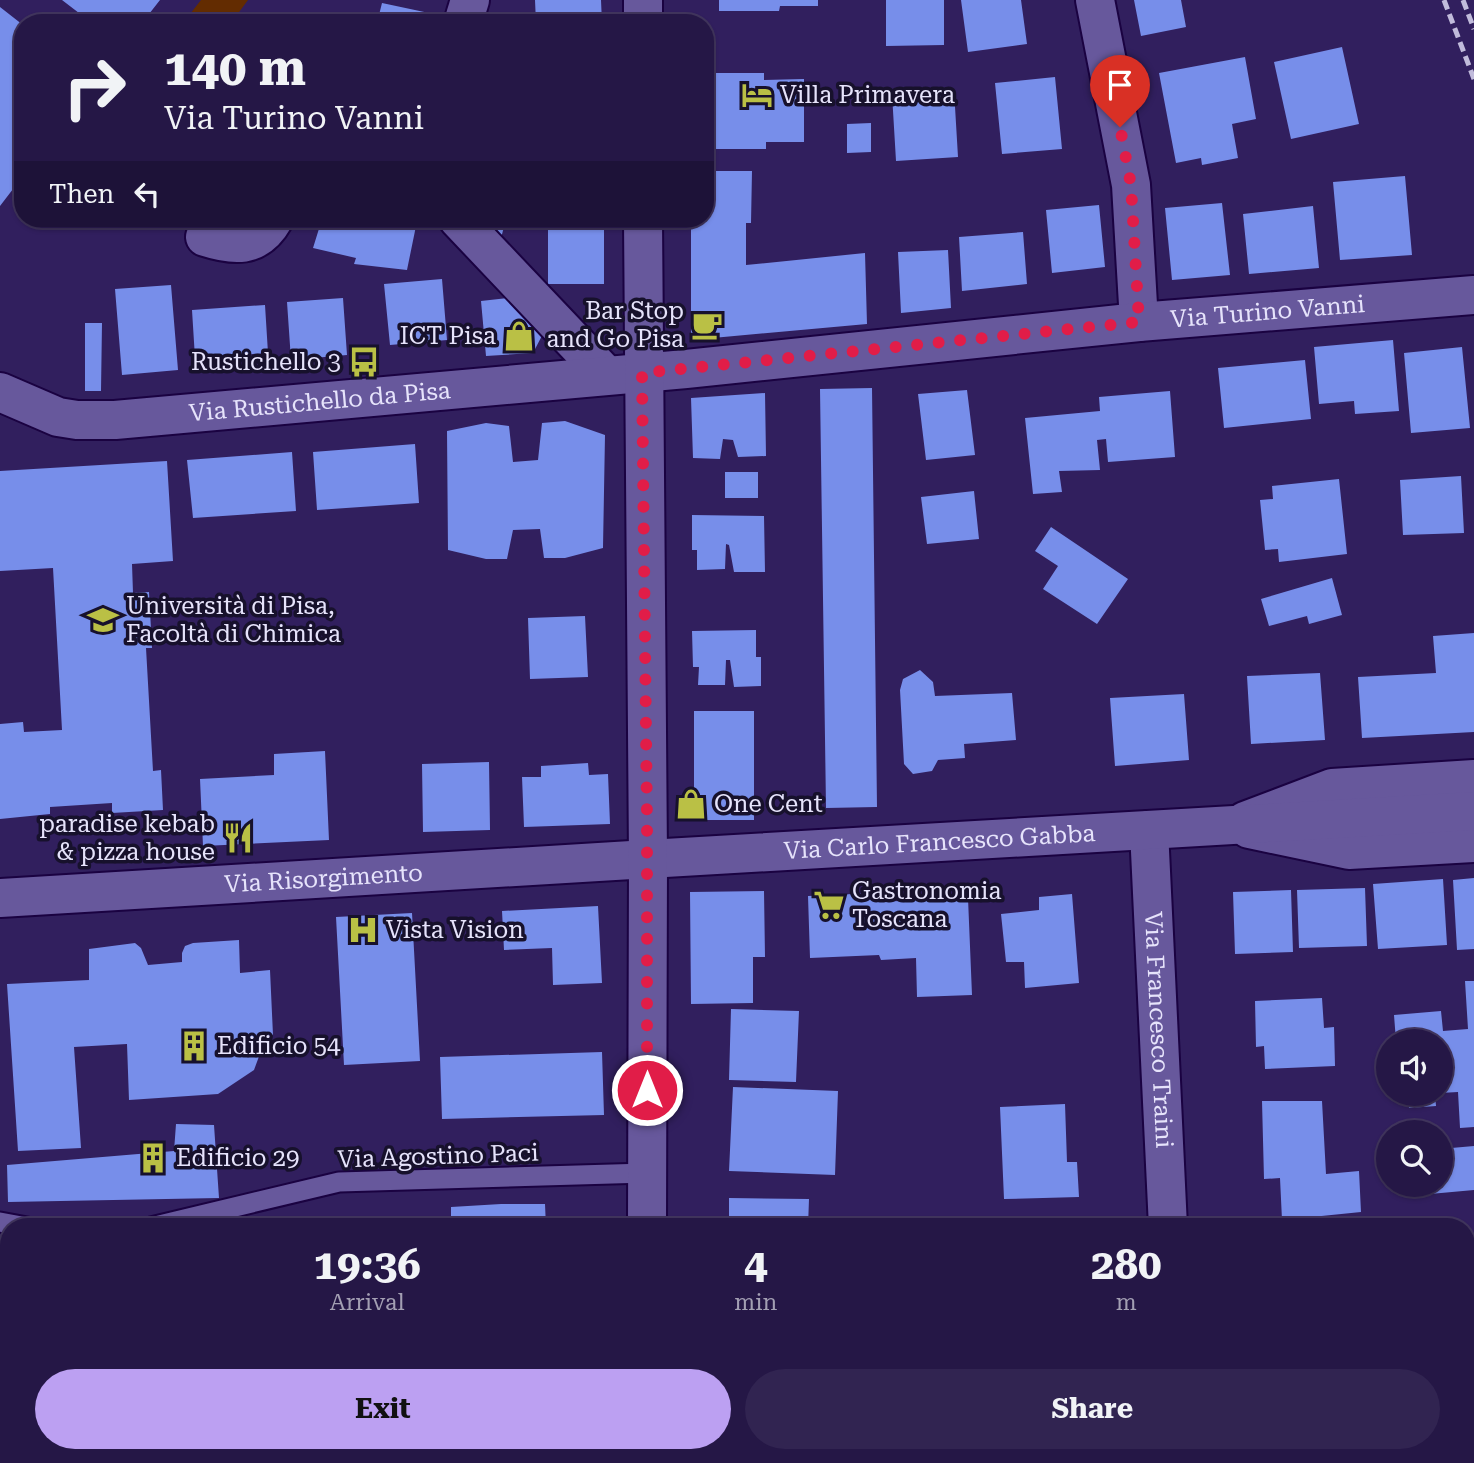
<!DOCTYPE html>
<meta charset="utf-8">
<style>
body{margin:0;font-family:"Roboto Serif",serif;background:#312451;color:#f1f3f6;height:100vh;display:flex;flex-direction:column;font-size:26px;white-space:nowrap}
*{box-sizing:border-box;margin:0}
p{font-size:23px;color:#a39fb3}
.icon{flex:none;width:38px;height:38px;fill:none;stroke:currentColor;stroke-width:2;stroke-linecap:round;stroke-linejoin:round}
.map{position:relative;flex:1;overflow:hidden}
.side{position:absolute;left:0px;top:1218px;width:1475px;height:245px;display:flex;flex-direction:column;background:#251746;border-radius:28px 28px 0 0;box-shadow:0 2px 5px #0004,0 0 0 2px #42365f}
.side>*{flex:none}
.banner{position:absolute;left:14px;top:14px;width:700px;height:214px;border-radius:28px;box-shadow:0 2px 5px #0004,0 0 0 2px #42365f;background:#251746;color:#f1f3f6;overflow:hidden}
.fabs{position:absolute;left:1376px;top:1029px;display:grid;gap:14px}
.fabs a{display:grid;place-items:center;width:77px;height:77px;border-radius:50%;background:#251746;box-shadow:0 2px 5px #0004,0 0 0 2px #42365f;font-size:35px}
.pin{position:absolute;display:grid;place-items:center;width:60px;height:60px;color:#fff;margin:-72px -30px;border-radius:50% 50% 50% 0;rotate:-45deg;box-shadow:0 0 7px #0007}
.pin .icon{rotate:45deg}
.me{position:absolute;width:77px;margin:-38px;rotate:0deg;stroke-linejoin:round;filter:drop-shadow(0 0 5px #0008)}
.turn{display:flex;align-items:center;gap:24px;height:147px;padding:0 35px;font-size:32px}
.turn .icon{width:91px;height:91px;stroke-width:2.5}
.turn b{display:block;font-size:49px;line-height:60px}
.then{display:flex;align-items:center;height:66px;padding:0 35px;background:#0003;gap:14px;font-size:26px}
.eta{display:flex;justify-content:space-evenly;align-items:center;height:119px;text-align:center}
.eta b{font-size:42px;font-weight:700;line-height:49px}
.action{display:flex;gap:14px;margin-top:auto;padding:14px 35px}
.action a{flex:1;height:80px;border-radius:42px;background:#bca0f2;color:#111;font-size:28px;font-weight:700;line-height:80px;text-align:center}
.action a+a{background:#312451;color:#f1f3f6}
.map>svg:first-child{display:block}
.green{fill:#632c01}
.building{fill:#778eea}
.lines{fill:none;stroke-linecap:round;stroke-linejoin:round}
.service-casing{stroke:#1a0241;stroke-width:23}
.minor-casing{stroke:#1a0241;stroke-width:42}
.tertiary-casing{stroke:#1a0241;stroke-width:42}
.secondary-casing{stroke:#1a0241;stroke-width:42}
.service{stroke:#67589c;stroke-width:19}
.minor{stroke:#67589c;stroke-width:38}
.tertiary{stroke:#67589c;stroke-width:38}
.secondary{stroke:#67589c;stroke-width:38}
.rail{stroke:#c1bbdb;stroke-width:5;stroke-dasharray:10 5;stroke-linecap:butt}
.route{stroke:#e11d48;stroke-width:12;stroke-dasharray:0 21.6}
.labels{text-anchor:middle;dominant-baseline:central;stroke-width:7;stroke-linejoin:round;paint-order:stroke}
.poi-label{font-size:24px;fill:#e6e3fb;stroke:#17112c;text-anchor:start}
.street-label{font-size:24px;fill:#e6e3fb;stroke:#17112c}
</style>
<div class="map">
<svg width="1474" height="1463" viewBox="0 0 1474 1463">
<rect width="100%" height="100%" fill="#311f5e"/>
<!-- green -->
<path class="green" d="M201 0H248L231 23H183Z
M0 1241H9V1454H98L101 1463H0Z"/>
<!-- building -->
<path class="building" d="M62 0H160L142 23H92Z
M535 0H601L602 23H536Z
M719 0H818V6H780L779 11H719Z
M886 0H944V45L886 46Z
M961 0H1021L1027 44 968 52Z
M1134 0H1181L1186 27 1141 36Z
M382 3 429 13 427 23H377Z
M0 7 23 25V176L0 206Z
M1342 47 1359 124 1291 139 1274 62Z
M1245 57 1256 119 1232 124 1238 158 1202 165 1201 158 1176 163 1159 73Z
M709 73H764V80L804 79V142H766V149H710Z
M1055 77 1062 149 1002 154 995 83Z
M954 90 958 157 896 161 892 94Z
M871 123V152L847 153V124Z
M705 171H752L751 223H746V265L865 253 867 324 691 340V219H705Z
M1405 176 1412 255 1340 260 1333 182Z
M1222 203 1230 275 1172 280 1165 208Z
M1099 205 1105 267 1052 273 1046 210Z
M1313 206 1319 268 1249 274 1243 214Z
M322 219H384L416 226 407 270 354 264 356 258 313 248Z
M482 219H506L500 242Z
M548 219H604V284H548Z
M1023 232 1027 284 962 291 959 237Z
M948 250 951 308 901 313 898 252Z
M442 279 447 340 390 345 384 284Z
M171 285 178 370 122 375 115 289Z
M517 297 547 326 533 353 486 356 481 301Z
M343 298 347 355 291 360 287 302Z
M265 305 268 353 195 358 192 310Z
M85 323H102L101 391H85Z
M1393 340 1399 411 1355 414 1354 401 1319 404 1314 347Z
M1462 347 1470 428 1411 433 1404 353Z
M1305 360 1311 419 1224 428 1218 368Z
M872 388 877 807 826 808 820 389Z
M967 390 975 455 926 460 918 394Z
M1170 391 1175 457 1108 462 1106 439 1097 440 1100 470 1059 471 1062 492 1033 494 1025 418 1100 411 1099 397Z
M765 393 766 456 738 457 733 440 723 439 720 459 693 458 691 398Z
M565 421 605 435 603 548 565 558H544L540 529 513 530 507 559H486L448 550 447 431 486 423 509 426 513 462 538 460 542 423Z
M415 444 419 503 317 510 313 452Z
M292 452 296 511 193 518 187 460Z
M167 461 173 561 132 564 133 593 149 592 152 648H146L153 771 161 770 163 810 112 813V803L50 807V814L0 819V724L23 722 24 732 62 730 53 568 0 571V471Z
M725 472H758V498H725Z
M1461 476 1464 533 1403 535 1400 480Z
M1339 479 1347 554 1279 562 1278 549 1265 550 1260 500 1273 499 1272 486Z
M974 491 979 539 927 544 921 497Z
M692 515 764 516 765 572H734L729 545 726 544 725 569 697 570V550H692Z
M1051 527 1128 579 1097 624 1043 589 1058 566 1035 551Z
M1332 578 1342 615 1309 624 1307 616 1269 626 1261 599Z
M585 616 588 677 530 679 528 618Z
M756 630V657H761V686L734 687 730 660H726L725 685H698L699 667H693L692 631Z
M1474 633V732L1362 738 1358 677 1436 673 1433 636Z
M920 670 933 682 935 696 1012 693 1016 740 964 744 965 758 938 760 932 771 913 774 904 764 900 690 903 679Z
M1320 673 1325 740 1251 744 1247 676Z
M1184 694 1189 760 1115 766 1110 698Z
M694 711H754V820H694Z
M325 751 329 840 203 846 200 779 274 775V754Z
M489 762 490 830 423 832 422 764Z
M588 763 589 775 608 774 610 824 524 827 522 777H541V766Z
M1474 878V949L1457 950 1453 880Z
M1443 879 1447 945 1378 949 1373 884Z
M1365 888 1367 946 1299 948 1297 890Z
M1291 890 1293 952 1235 954 1233 892Z
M764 891 765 957H753V1003L691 1004 690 892Z
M876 893 877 902 968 898 972 995 917 997 916 958 881 960 879 955 810 958 808 896Z
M1072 894 1079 983 1025 988 1024 962H1006L1001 914 1039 910V897Z
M598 906 602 983 553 985 552 948 504 950 502 911Z
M412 913 420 1061 344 1065 336 917Z
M239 940 240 973 270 970 273 1035 261 1036V1051L254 1070 218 1094 129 1100 127 1044 74 1047 81 1148 18 1151 7 984 89 980V949L135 943 141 948 148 965 182 962V953L185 946 193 943Z
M1465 981H1474V1127L1460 1128 1458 1092 1440 1093V1041H1396L1394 1015 1441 1011 1443 1031 1468 1029Z
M1322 998 1324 1028 1334 1027 1335 1066 1265 1069 1264 1046 1256 1047 1255 1001Z
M731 1009 799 1011 796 1082 729 1080Z
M602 1052 604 1115 442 1119 440 1057Z
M733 1087 838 1091 835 1175 729 1171Z
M1408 1094H1435L1436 1106 1409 1108Z
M1262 1101H1322L1326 1174 1359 1171 1361 1212 1282 1220 1280 1178 1264 1179Z
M1065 1104 1067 1162H1077L1079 1197 1004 1199 1000 1107Z
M176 1124 214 1125 219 1198 8 1202 7 1165 174 1151Z
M1474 1146V1190L1419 1195 1417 1185H1440V1149Z
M729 1198 809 1199 808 1227H729Z
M501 1204H545L546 1227H451V1207Z
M1474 1304V1354H1466V1305Z
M1466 1374H1474V1434L1466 1435Z
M152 1454H208L212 1463H156Z
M305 1454H441L419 1463H284Z
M924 1454H976V1463H924Z"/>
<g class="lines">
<!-- service casing -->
<g class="service-casing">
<path id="service" d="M0 1222 27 1227
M151 1227 339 1182 647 1173
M119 1454 122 1463"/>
</g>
<!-- minor casing -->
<g class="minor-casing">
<g id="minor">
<path d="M1095 0 1131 185 1139 322"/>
<path d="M463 23 470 0"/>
<path d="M458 219 606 375"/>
<path d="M205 237C233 246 257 249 274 219"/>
<path id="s1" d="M0 392 58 417 77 420H115L686 369 1139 322 1474 295"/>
<path d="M1245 821 1332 788 1474 779"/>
<path d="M1249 829 1349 850 1474 843"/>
<path id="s2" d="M1149 830 1168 1227"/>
<path id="s3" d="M0 898 648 859"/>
<path d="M1180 1454 1181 1463"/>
</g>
</g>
<!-- tertiary casing -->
<g class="tertiary-casing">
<g id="tertiary">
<path id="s4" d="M648 859 1474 811"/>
</g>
</g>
<!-- secondary casing -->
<g class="secondary-casing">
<path id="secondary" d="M643 23V0
M643 219 648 859 647 1227
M649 1454V1463"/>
</g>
<!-- service -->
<use href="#service" class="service"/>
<!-- minor -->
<use href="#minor" class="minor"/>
<!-- tertiary -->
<use href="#tertiary" class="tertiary"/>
<!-- secondary -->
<use href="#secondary" class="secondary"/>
<!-- rail -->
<path class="rail" d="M1444 0 1474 79
M1463 0 1474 29"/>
</g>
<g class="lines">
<!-- route -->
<path class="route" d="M647 1090V821L642 373 1139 322 1131 185 1120 127"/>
</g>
<!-- icons -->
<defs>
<g id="hotel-bare" transform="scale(2.415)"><path d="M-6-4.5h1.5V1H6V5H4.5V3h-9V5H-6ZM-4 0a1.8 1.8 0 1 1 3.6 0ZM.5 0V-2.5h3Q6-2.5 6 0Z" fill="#bac045" stroke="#17112c" stroke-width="2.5" paint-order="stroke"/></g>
<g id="cafe-bare" transform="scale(2.415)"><path d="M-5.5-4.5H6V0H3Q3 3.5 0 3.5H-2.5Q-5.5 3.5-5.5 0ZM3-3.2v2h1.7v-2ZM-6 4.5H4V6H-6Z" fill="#bac045" stroke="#17112c" stroke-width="2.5" paint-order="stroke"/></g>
<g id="shop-bare" transform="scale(2.415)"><path d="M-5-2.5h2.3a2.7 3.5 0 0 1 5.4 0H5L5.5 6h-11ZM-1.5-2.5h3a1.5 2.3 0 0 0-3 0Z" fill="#bac045" stroke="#17112c" stroke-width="2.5" paint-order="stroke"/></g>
<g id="bus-bare" transform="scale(2.415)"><path d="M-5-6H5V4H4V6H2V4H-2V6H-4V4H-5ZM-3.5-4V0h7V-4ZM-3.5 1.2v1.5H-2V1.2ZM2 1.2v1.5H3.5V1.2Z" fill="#bac045" stroke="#17112c" stroke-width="2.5" paint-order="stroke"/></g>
<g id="university-bare" transform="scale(2.415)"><path d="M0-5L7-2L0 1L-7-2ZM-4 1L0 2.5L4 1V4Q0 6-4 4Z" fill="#bac045" stroke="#17112c" stroke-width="2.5" paint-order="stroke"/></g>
<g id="restaurant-bare" transform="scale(2.415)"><path d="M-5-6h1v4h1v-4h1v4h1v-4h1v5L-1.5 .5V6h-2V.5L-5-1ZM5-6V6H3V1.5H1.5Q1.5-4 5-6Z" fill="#bac045" stroke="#17112c" stroke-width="2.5" paint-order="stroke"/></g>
<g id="supermarket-bare" transform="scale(2.415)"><path d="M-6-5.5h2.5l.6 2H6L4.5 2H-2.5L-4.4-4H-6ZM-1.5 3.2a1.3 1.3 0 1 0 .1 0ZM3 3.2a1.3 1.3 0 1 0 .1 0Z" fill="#bac045" stroke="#17112c" stroke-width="2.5" paint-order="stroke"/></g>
<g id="hospital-bare" transform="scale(2.415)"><path d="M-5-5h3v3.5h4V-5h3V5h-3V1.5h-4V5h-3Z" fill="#bac045" stroke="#17112c" stroke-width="2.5" paint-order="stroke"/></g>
<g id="building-bare" transform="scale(2.415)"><path d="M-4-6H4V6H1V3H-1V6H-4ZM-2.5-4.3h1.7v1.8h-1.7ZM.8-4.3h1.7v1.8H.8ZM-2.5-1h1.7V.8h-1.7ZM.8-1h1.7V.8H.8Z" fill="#bac045" stroke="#17112c" stroke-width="2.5" paint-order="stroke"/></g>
</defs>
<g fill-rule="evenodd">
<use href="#hotel-bare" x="757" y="95"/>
<use href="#cafe-bare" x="707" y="325"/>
<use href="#shop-bare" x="519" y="336"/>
<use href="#bus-bare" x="364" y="362"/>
<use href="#university-bare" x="103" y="620"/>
<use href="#shop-bare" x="691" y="804"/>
<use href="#restaurant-bare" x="238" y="838"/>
<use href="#supermarket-bare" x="829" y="905"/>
<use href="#hospital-bare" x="363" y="930"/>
<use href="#building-bare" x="194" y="1046"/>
<use href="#building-bare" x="153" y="1158"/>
</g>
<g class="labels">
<!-- poi labels -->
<g class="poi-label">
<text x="780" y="95">Villa Primavera</text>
<text x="684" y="311" text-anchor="end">Bar Stop<tspan x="684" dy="28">and Go Pisa</tspan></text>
<text x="496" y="336" text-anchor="end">ICT Pisa</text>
<text x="341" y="362" text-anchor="end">Rustichello 3</text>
<text x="126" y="606">Università di Pisa,<tspan x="126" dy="28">Facoltà di Chimica</tspan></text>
<text x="714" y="804">One Cent</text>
<text x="215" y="824" text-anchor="end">paradise kebab<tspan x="215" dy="28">&amp; pizza house</tspan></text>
<text x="852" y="891">Gastronomia<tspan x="852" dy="28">Toscana</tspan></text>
<text x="386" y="930">Vista Vision</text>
<text x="217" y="1046">Edificio 54</text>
<text x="176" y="1158">Edificio 29</text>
</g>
<!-- street labels -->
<g class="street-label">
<text stroke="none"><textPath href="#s1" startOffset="1278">Via Turino Vanni</textPath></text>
<text stroke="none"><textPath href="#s1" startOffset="326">Via Rustichello da Pisa</textPath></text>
<text stroke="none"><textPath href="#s4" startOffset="292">Via Carlo Francesco Gabba</textPath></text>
<text stroke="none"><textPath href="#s3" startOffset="324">Via Risorgimento</textPath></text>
<text stroke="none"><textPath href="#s2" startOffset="200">Via Francesco Traini</textPath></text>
<text transform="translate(438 1156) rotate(-2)">Via Agostino Paci</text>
</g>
</g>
</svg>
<div class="fabs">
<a><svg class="icon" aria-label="sound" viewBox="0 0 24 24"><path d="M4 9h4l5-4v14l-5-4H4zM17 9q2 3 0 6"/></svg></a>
<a><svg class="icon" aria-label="search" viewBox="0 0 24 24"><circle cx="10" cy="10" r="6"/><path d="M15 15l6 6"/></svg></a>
</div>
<div class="pin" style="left:1120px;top:127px;background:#d93025"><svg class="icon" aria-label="arrive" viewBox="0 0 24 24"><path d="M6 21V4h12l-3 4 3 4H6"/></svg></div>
<svg class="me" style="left:647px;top:1090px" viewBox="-20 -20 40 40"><circle r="17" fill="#e11d48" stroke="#fff" stroke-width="3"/><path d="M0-11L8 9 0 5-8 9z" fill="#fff"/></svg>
<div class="banner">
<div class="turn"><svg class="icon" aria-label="right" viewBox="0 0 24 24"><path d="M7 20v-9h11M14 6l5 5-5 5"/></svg><div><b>140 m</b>Via Turino Vanni</div></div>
<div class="then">Then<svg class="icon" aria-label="left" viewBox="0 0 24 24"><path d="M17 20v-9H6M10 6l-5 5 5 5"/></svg></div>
</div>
<section class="side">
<div class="eta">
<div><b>19:36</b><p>Arrival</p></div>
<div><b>4</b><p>min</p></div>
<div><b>280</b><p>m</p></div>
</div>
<div class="action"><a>Exit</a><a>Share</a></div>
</section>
</div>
